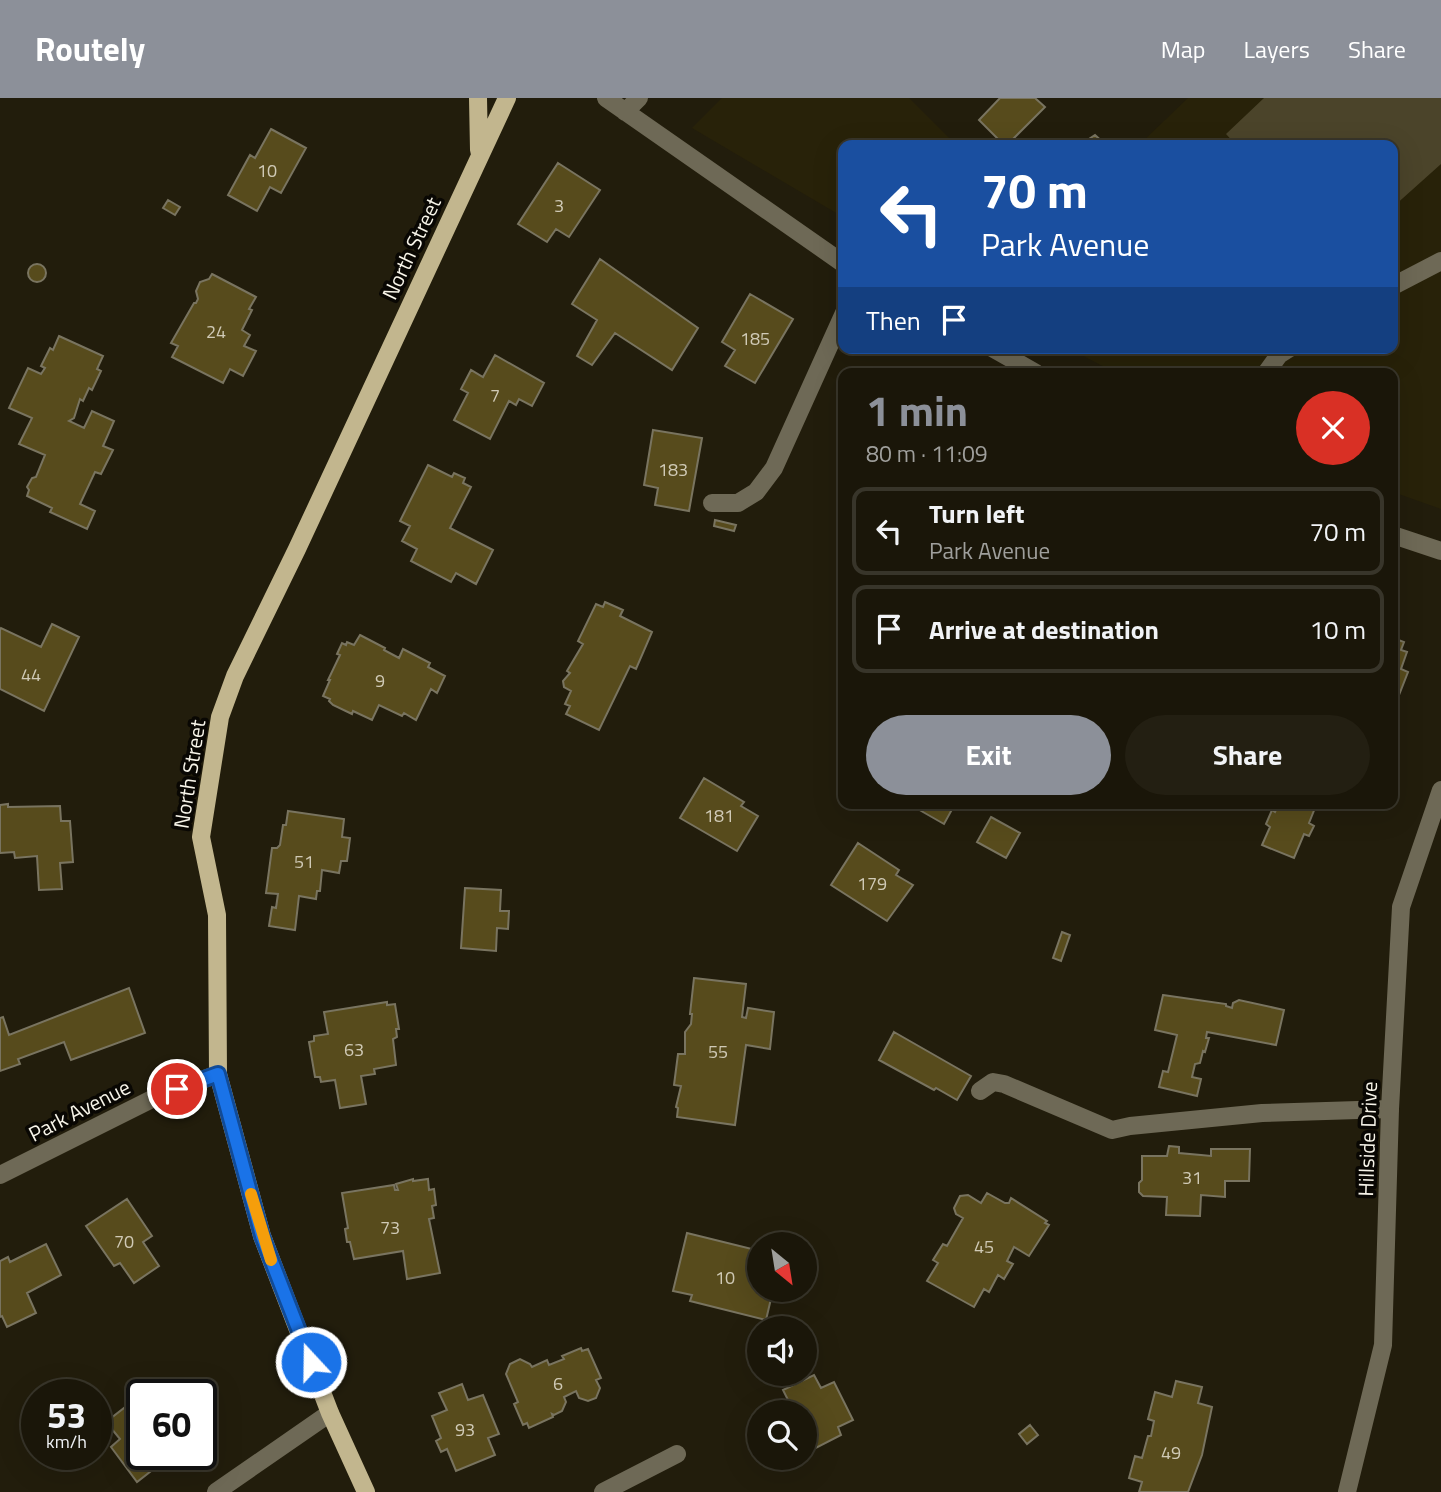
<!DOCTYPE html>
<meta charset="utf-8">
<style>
body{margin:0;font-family:"Titillium Web",sans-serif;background:#231f12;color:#f1f3f6;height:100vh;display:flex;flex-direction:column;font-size:26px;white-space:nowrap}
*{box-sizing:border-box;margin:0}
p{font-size:23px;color:#9f9f9c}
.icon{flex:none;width:38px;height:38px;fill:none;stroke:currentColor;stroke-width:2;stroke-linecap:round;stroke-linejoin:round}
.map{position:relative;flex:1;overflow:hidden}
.panel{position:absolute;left:838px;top:270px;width:560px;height:441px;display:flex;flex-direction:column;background:#1a1609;border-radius:14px;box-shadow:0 7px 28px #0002,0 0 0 2px #38352a}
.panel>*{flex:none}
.hud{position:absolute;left:838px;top:42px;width:560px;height:214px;border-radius:14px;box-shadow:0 7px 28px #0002,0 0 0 2px #38352a;background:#1a4fa0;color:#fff;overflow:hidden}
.needle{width:46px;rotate:150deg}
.fabs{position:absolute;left:747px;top:1134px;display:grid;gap:14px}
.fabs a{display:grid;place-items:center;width:70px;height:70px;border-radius:50%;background:#1a1609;box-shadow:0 7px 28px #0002,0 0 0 2px #38352a;font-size:35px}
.speed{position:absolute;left:21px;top:1281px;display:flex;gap:14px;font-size:35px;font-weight:700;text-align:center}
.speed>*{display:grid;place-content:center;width:91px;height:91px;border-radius:50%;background:#1a1609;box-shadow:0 7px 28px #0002,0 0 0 2px #38352a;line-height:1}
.speed small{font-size:18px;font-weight:400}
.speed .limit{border:4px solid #111;border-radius:10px;background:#fff;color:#111}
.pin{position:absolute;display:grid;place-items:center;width:60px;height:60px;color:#fff;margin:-30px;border:4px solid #fff;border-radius:50%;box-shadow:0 2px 7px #0007}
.me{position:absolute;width:77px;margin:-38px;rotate:339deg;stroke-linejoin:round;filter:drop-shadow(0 0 5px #0008)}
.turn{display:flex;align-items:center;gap:24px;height:147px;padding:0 28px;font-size:32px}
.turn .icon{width:91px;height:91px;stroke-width:2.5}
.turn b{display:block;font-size:49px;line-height:60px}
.then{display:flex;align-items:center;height:66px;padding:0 28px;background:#0003;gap:14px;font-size:26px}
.round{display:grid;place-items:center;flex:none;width:74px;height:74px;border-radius:37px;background:#231f12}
.head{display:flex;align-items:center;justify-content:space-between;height:119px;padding:0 28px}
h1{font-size:42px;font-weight:700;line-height:52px;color:#8c9099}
.primary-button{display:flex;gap:14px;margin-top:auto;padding:14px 28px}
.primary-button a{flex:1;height:80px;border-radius:42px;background:#8c9099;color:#fff;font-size:28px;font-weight:700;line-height:80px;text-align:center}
.primary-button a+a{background:#231f12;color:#f1f3f6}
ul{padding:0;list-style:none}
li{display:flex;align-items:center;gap:21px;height:88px;margin:0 14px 10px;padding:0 14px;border:4px solid #38352a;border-radius:14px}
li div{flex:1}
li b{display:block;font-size:26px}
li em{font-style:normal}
header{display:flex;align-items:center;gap:42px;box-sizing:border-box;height:98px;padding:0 35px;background:#8c9099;color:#fff}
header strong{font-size:33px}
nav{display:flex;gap:38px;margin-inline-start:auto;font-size:24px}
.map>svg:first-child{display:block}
.built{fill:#282209}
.green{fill:#4b442a}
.building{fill:#574b1c;stroke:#797460;stroke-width:2}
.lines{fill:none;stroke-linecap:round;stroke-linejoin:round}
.service{stroke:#6e6956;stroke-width:18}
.minor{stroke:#6e6956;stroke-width:18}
.primary{stroke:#c2b68e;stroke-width:18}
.route-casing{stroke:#114b97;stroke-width:18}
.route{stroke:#1a73e8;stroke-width:12}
.slow{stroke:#f59e0b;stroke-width:12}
.labels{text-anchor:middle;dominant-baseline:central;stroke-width:7;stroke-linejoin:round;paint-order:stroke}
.number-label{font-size:18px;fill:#d0cab6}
.street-label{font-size:21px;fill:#f8f5ea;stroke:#090703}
</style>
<header>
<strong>Routely</strong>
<nav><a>Map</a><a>Layers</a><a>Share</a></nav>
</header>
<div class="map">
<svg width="1441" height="1394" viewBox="0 0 1441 1394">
<rect width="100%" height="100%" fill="#221d0c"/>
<!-- built -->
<path class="built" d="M722 0H909L956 47H844L843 119 692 30Z
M1188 0H1441V411L1393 394V275H1116L1068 250H1393V47H1139Z"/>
<!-- green -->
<path class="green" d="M1264 0H1441V66L1393 109V47H1236L1226 36Z"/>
<!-- building -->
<path class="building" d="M1000 0H1035L1045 9 1007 47H1004L979 22Z
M271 31 306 50 281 95 270 89 257 113 228 97 250 57 255 60Z
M1095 37 1106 47H1085L1083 45Z
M558 65 600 92 569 139 556 131 547 144 518 126Z
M168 102 180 109 175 117 163 110Z
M600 161 698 230 672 272 615 235 592 267 577 258 597 222 572 206Z
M28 175a9 9 0 1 1 18 0a9 9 0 1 1-18 0Z
M212 176 256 199 249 211 252 212 242 232 250 237 244 248 256 253 243 278 230 271 223 285 172 259 178 248 171 245 194 205H196L198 201 196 193 200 184 209 181Z
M750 196 793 221 755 285 725 268 735 252 722 244Z
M59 238 103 258 97 271 101 273 92 292 89 290 83 303 80 301 74 320 69 323 84 330 92 313 114 323 103 348 113 352 101 376 95 374 80 406 95 413 87 431 50 414 52 410 27 398 29 392 27 389 32 380 36 379 45 357 19 346 32 320 9 310 28 270 41 276 45 270 41 268 50 250 53 252Z
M495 257 544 285 532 308 519 301 516 307 509 303 490 341 454 322 468 295 461 291 471 272 483 279Z
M653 332 702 340 689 413 655 407 658 390 644 387Z
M428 367 452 379 454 375 465 380 463 385 471 389 450 430 493 452 476 486 456 475 451 484 411 463 417 451 402 443 410 428 400 423Z
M715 422 736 427 734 433 714 428Z
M605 504 623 512 620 518 652 534 636 571 630 568 599 632 566 616 570 608 565 606 571 593 564 589 563 583 570 575 567 573 583 546 578 543 596 506 603 509Z
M52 526 79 539 44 613 0 591V532L1 530 41 549Z
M360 537 385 550 384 552 399 560 403 551 430 565 428 569 445 578 437 595 431 591 416 622 404 615 402 618 379 607 372 622 353 613 352 616 333 607 329 603 330 601 323 598 330 582H328L340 557 337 556 342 545 346 547 347 544 354 547Z
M1393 540 1404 544 1401 552 1407 554 1401 571 1408 574 1399 597 1393 595Z
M704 680 744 704 741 708 758 718 737 753 680 720Z
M919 705H954L955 706 944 726 916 710Z
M1279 705H1317L1309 725 1314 728 1309 738 1304 736 1294 760 1262 747 1270 729 1266 726 1272 712 1275 714Z
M8 706V709L60 708 61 723H70L73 764 60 765 62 791 39 792 37 758 15 760 14 754 0 755V707Z
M288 713 344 721 342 739 350 740 347 763H341L339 775 322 772 320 793H317L316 801 299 798 295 832 269 828 272 809 276 810 278 796 266 795 272 750H277L280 747 283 727H286Z
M991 719 1020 735 1006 760 977 744Z
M858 745 899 772 896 777 913 787 887 823 831 787Z
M465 790 501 792 500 813H509L508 831 497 830 496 853 461 850Z
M1062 834 1070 837 1061 863 1053 860Z
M694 880 746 886 742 919 746 920 748 910 774 914 770 951 746 947 735 1027 677 1019 678 1010 676 1009 681 988 674 987 678 956H685V934L691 926 692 916H690Z
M129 890 145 935 71 962 64 944 18 961 20 966 0 973V920L3 919 9 937Z
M1163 897 1226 906V908L1232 910 1233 905 1239 902 1284 912 1276 947 1207 934 1206 940H1209L1205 954 1203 953 1200 965 1195 966 1192 979 1201 981 1197 998 1159 989 1163 973 1168 974 1177 937 1155 932Z
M387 904V907L395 906 399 931H396L397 939 393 941 396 967 374 971 375 976 361 978 366 1006 340 1010 335 982 321 984 320 979H315L309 944 314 943V938L328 936 324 914Z
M894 934 971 978 957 1002 936 990 934 992 879 962Z
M1169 1048 1179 1049V1055L1201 1057 1211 1058V1051H1250L1249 1083H1225V1099L1201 1097 1200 1118 1166 1117 1167 1099 1143 1098 1139 1094V1085L1142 1082V1058H1167Z
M413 1081V1083L428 1081 429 1092 434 1091 436 1107 432 1108 434 1120 429 1121 440 1175 407 1181 403 1153 354 1161 350 1144H347L345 1131 348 1130 342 1095 394 1087 395 1092H398L396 1086Z
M987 1095 1005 1105H1009L1011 1100 1047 1123 1045 1125 1049 1127 1029 1158 1014 1149 1007 1163 1013 1166 1004 1181 998 1177 989 1194 984 1191 974 1209 927 1183 938 1165 933 1162 943 1146 947 1148 963 1120 956 1116 954 1110 960 1098 968 1097 981 1105Z
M127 1101 152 1138 143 1144 159 1168 134 1185 120 1165 114 1168 86 1128Z
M687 1135 760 1153V1192H773L766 1222 690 1203 692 1197 673 1193Z
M46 1146 61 1177 27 1195 36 1215 7 1229 2 1218 0 1219V1163L8 1159 10 1164Z
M581 1250 582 1253 588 1251 601 1280 596 1282 600 1290 596 1300 588 1303 579 1300 576 1293 564 1299 566 1304 562 1313 554 1317 552 1316 553 1319 529 1330 527 1325 523 1327 514 1306 518 1304 506 1276 510 1266 520 1261 530 1266 532 1269 547 1262 549 1267 564 1261 562 1258Z
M814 1277 821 1290 834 1284 853 1322 838 1329 841 1337 810 1353 805 1344V1314H794L783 1292Z
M1176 1283 1202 1289 1198 1305 1212 1309 1202 1357 1188 1394H1139L1142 1384 1129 1380 1135 1358 1142 1360 1148 1338H1151L1154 1323 1148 1321 1155 1294 1172 1299Z
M155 1286 163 1297H142V1356H167L169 1359 137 1384 111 1349 120 1341 106 1324Z
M462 1286 468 1302 483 1297 499 1336 488 1340 495 1357 456 1373 447 1351 441 1354 436 1343 441 1340 432 1318 447 1312 439 1295Z
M1030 1327 1038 1337 1027 1346 1019 1336Z"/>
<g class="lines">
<!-- service -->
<path class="service" d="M1393 188 1441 163
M1266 275 1279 257 1290 250
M712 405H738L756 394 774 370 844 215
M980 993 993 984 1004 986 1112 1032 1130 1028 1262 1015 1390 1011"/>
<!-- minor -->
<path class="minor" d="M606 0 844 166
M625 14 639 0
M992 250 1036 275
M1393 437 1441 453
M0 1077 156 999 218 976
M216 1394 330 1315
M603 1394 677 1356
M1347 1394 1383 1247 1390 1011 1401 809 1441 692"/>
<!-- primary -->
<path class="primary" d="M478 0 479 52
M366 1394 330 1315 262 1138 218 976 217 817 201 739 220 619 235 578 297 451 507 0"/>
</g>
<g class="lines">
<!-- route casing -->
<g class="route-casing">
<path id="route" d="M177 991 218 976 262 1138 311 1264"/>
</g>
<!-- route -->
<use href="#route" class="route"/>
<!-- slow -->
<path class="slow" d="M251 1096 271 1162"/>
</g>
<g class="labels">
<!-- number labels -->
<g class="number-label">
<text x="267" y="72">10</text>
<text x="559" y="107">3</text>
<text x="216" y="233">24</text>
<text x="755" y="240">185</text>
<text x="495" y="297">7</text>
<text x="673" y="371">183</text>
<text x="31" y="576">44</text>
<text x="380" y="582">9</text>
<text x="719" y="717">181</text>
<text x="304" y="763">51</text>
<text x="872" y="785">179</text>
<text x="354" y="951">63</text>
<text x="718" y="953">55</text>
<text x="1192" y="1079">31</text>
<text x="390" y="1129">73</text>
<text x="124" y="1143">70</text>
<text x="984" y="1148">45</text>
<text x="725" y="1179">10</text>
<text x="558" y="1285">6</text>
<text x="465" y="1331">93</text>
<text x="1171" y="1354">49</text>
</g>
<!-- street labels -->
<g class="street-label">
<text transform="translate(411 150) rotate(-65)">North Street</text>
<text transform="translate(189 676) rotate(-81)">North Street</text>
<text transform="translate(79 1012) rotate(-27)">Park Avenue</text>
<text transform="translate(1367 1041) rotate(-88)">Hillside Drive</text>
</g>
</g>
</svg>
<div class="fabs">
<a><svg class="needle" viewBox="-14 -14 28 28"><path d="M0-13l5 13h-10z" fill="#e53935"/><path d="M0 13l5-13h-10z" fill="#9f9f9c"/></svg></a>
<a><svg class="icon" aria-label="sound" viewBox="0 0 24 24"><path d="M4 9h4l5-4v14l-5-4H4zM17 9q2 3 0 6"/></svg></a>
<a><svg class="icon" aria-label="search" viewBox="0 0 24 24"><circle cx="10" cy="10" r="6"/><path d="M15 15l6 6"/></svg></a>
</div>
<div class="speed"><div>53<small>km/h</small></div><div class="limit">60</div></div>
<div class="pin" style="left:177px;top:991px;background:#d93025"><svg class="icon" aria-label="arrive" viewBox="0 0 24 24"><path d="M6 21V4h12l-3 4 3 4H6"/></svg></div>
<svg class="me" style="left:311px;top:1264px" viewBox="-20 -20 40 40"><circle r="17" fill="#1a73e8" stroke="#fff" stroke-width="3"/><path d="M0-11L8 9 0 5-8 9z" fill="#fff"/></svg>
<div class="hud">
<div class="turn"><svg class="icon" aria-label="left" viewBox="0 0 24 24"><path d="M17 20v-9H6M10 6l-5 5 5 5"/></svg><div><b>70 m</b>Park Avenue</div></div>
<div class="then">Then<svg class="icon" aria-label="arrive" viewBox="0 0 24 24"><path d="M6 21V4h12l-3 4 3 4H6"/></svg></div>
</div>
<section class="panel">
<div class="head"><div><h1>1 min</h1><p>80 m · 11:09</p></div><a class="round" style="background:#d93025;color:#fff"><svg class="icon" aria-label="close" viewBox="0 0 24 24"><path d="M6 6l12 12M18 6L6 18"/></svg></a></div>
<ul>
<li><svg class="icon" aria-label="left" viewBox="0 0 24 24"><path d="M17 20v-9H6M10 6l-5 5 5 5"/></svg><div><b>Turn left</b><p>Park Avenue</p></div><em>70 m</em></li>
<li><svg class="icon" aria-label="arrive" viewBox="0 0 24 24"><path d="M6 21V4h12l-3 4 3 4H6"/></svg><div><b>Arrive at destination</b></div><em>10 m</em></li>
</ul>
<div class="primary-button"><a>Exit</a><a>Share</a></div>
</section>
</div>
